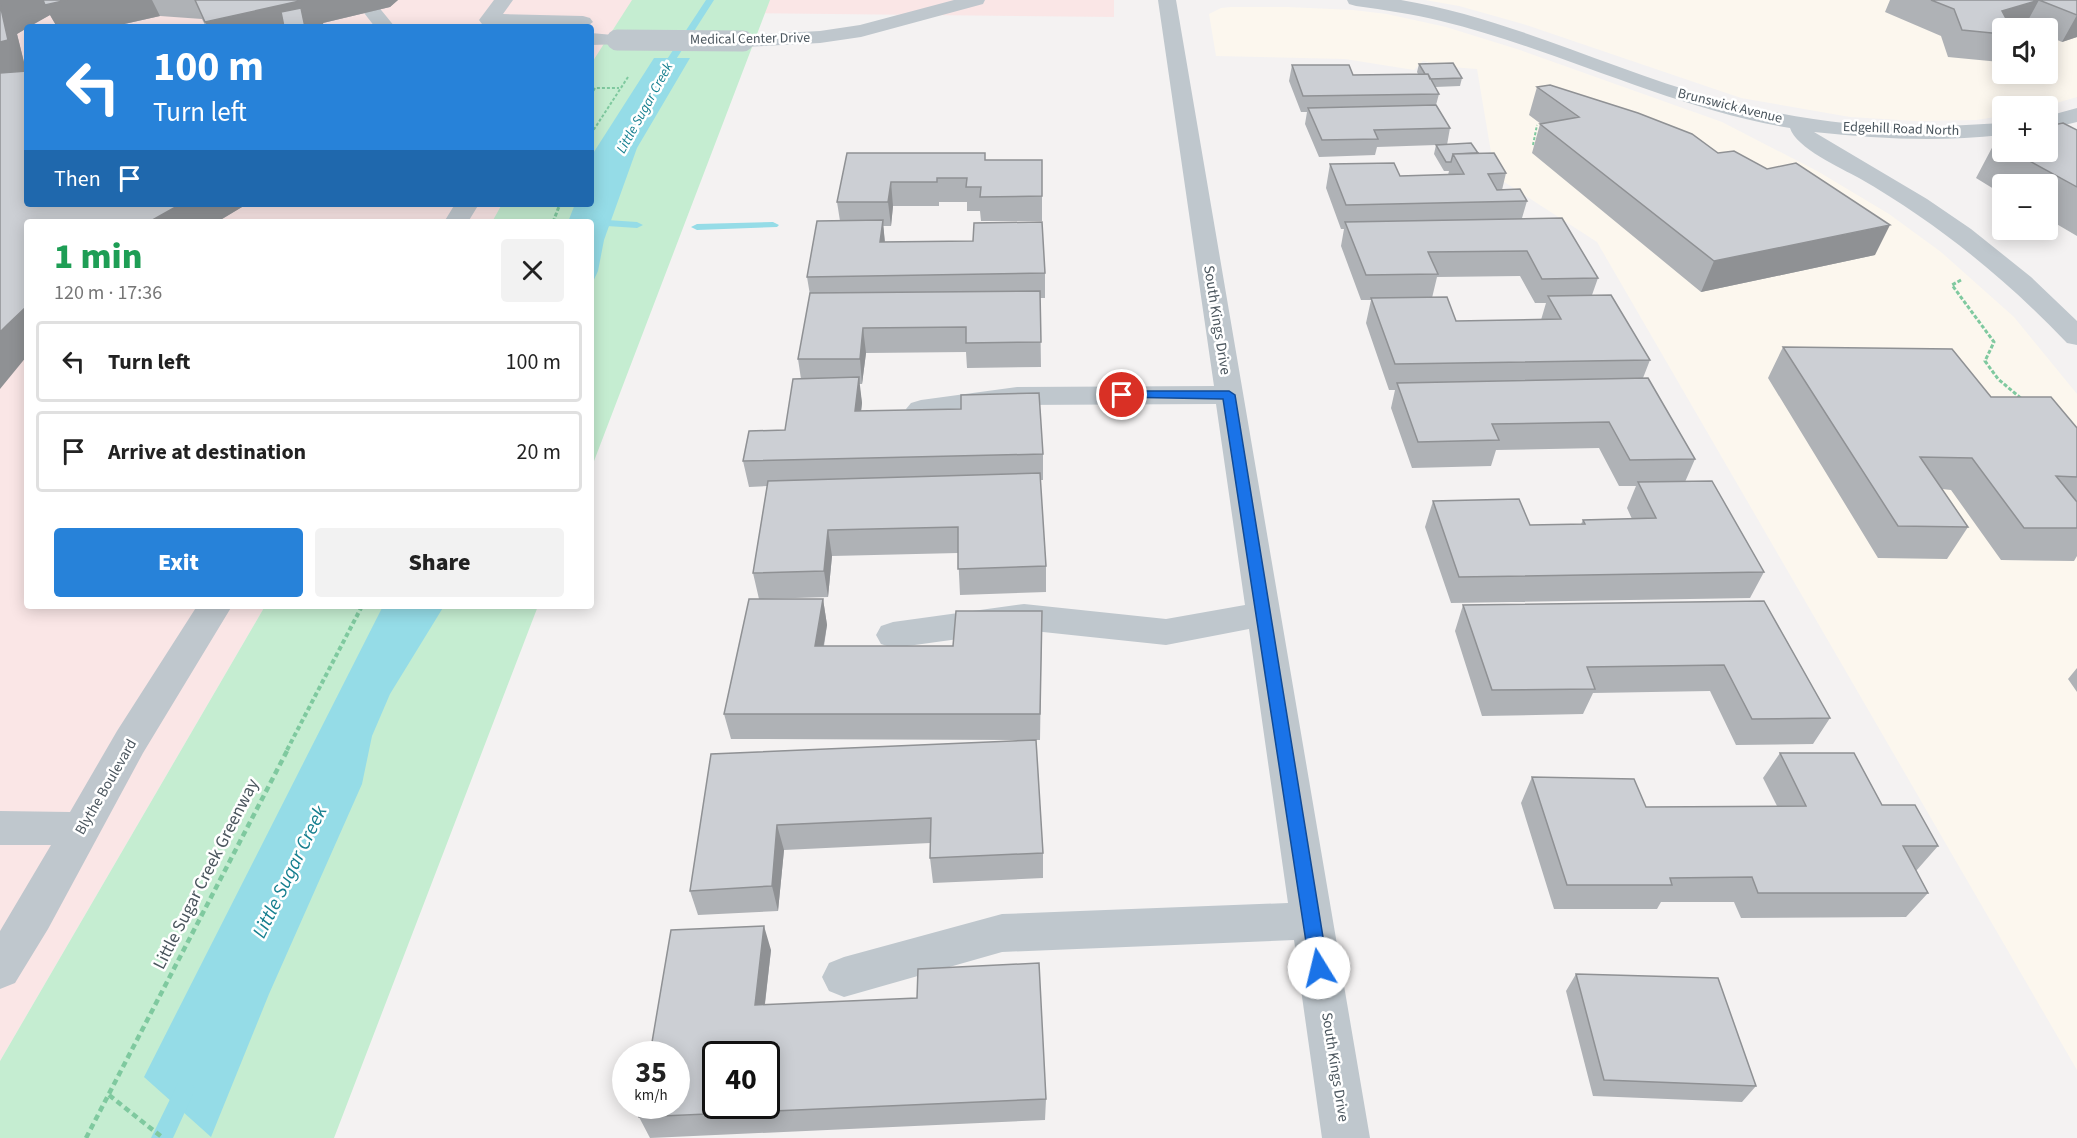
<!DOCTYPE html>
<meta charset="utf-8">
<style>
body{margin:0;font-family:"Source Sans 3",sans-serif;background:#f2f2f2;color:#222;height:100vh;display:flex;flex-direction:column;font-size:22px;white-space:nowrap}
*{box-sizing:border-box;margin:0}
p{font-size:20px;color:#767676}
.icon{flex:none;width:33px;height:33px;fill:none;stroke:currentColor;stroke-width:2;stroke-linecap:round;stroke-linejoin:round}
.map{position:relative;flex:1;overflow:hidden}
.details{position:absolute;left:24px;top:219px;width:570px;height:390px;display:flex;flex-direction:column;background:#fff;border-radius:6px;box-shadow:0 3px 15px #0003}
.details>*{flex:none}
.guide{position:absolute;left:24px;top:24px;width:570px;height:183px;border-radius:6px;box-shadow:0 3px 15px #0003;background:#2782d9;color:#fff;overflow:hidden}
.fabs{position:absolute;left:1992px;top:18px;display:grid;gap:12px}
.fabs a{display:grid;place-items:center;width:66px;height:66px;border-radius:6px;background:#fff;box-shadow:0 3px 15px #0003;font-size:30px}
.speed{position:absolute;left:612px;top:1041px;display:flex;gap:12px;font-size:30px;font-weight:700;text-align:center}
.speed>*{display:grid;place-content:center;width:78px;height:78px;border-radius:50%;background:#fff;box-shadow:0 3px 15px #0003;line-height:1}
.speed small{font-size:15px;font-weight:400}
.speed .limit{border:3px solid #111;border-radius:9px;background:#fff;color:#111}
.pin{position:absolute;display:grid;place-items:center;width:51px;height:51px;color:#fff;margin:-26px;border:3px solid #fff;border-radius:50%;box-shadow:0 2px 6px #0007}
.me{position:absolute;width:66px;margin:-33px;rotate:351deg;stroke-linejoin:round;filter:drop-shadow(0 0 4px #0008)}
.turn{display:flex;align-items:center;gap:21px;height:126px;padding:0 30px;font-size:27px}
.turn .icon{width:78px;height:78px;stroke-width:2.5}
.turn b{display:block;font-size:42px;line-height:51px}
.then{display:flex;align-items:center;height:57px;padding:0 30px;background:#0003;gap:12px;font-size:22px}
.round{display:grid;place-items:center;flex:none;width:63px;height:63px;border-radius:6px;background:#f2f2f2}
.headline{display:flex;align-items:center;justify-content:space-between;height:102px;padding:0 30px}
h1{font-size:36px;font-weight:800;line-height:45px;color:#1e9e55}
.cta{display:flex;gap:12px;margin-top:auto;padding:12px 30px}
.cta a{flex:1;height:69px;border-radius:6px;background:#2782d9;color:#fff;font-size:24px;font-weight:800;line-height:69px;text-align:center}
.cta a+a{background:#f2f2f2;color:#222}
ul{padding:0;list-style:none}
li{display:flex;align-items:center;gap:18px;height:81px;margin:0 12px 9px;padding:0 18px;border:3px solid #e0e0e0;border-radius:6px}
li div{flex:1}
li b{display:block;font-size:22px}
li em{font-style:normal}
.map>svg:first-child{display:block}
.commercial{fill:#fcf7ee;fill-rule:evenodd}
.medical{fill:#fae6e6}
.green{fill:#c5edd1}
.water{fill:#95dce7}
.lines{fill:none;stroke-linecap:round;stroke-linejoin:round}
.stream{fill:#95dce7;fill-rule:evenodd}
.path-far3{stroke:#7fc99f;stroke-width:2;stroke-dasharray:3 2;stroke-linecap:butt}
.path-far2{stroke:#7fc99f;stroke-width:3;stroke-dasharray:4 2;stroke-linecap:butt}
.path-far1{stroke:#7fc99f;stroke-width:4;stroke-dasharray:4.5 3;stroke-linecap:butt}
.path{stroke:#7fc99f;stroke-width:4.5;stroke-dasharray:6 4;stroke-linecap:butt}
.minor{fill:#bfc7cd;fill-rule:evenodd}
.minor-bridge{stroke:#bfc7cd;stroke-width:21}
.wall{fill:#afb2b6;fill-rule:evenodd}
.shaded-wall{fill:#8f9194}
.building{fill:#cccfd4;stroke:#8f9194;stroke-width:1.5;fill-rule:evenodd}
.route{fill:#1a73e8;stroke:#114b97;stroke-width:1.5}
.labels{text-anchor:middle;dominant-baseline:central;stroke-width:5;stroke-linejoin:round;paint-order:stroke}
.far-street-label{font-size:14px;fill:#4b565e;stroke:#fff}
.far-water-label{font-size:14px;font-style:italic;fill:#167f8f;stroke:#fff}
.street-label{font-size:15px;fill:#4b565e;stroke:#fff}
.near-street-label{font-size:18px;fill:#4b565e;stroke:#fff}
.near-water-label{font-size:20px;font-style:italic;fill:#167f8f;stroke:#fff}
</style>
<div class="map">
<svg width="2077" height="1138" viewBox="0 0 2077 1138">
<rect width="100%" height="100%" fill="#f4f2f2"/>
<!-- commercial -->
<path class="commercial" d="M1425 0H2077V97L2046 106H2002V116L1976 120 1916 121 1850 117 1741 98 1523 24 1459 6ZM2002 28H2048V74H2002Z
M1287 7 1353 10 1387 14 1446 27 1520 50 1722 122 1819 172 1889 214 1941 252 2014 317 2077 394V1070L1597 242 1495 176 1477 69 1450 67 1423 61 1414 70 1345 59 1216 56 1209 14 1221 8 1231 7Z"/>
<!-- medical -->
<path class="medical" d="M0 0H1114V17L643 12 591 91V27H27V204H516L504 222H27V606H265L0 1061Z"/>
<!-- green -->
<path class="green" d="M632 0H770L591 469V222H492L502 204H591V64Z
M265 606H538L334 1138H0V1061Z"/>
<!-- water -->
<path class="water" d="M654 58H690L637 148 604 240 598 271 591 286V222H568L575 204H591L592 155Z
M383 606H444L390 694 372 736 362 784 269 994 211 1137 144 1077Z"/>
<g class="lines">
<!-- stream -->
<path class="stream" d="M706 0H714L666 75H660L658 73Z
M592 219 637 222 643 225 637 228 592 225 591 222H586Z
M773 222 779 225 777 227 697 230 691 227 697 224Z
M185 1080 192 1083 195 1090 173 1138H151L178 1083Z"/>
<!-- path-far3 -->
<path class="path-far3" d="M591 95 595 88H619
M591 134 628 77
M1533 145 1537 125"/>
<!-- path-far2 -->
<path class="path-far2" d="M553 222 560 204
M1961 280 1952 285 1994 342 1985 361 1998 379 2023 400"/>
<!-- path-far1 -->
<path class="path-far1" d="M287 750 362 606"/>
<!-- path -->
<path class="path" d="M109 1095 163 1138
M86 1138 288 749"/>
<!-- minor -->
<path class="minor" d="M354 0H373L395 27H375Z
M494 0H513L503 14 583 16 590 18 593 22 586 27 482 24 479 20Z
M954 0H985L983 4 861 37 820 43 743 47 736 45 733 41 736 37 743 35 820 31 860 25Z
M1158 0H1176L1370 1138H1322L1294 940 1002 952 844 997 829 991 822 977 829 963 844 957 1002 914 1288 903 1249 629 1166 645 1024 630 893 648 881 644 876 635 881 626 893 622 1024 604 1166 619 1245 605 1216 404 1017 405 921 418 911 415 906 409 911 403 921 400 1017 387 1214 386Z
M1347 0C1364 0 1384 0 1401 0 1509 18 1609 69 1714 98 1784 117 1857 128 1930 127 1954 126 1978 124 2002 123V135C1939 142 1877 139 1814 132L1927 199 1971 229 2031 277 2077 321V345L2067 343C2005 278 1937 223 1859 178 1841 168 1796 148 1790 128 1669 108 1560 50 1441 21 1413 14 1385 10 1356 6L1349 4Z
M591 33 624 36 627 40 624 44 591 45Z
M2077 108V122L2048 129V116Z
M455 204H479L468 222H444Z
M197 606H232L143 753 48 929 15 983 0 989V931L51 845H0V811L70 812 117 731Z"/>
<!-- minor-bridge -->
<path class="minor-bridge" d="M617 40 743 41"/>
</g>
<!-- wall -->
<path class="wall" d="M0 0H398L390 7 323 23 324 27H206L202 19 160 16 111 27H57L50 15 27 27V28L17 34 26 71 247 204 217 222H27V356Z
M1890 0H2077V37L2062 42 2048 36V28H2030L2025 26 2018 28H2002V57L2000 62 1948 57 1941 36 1885 12Z
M1419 64 1462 78 1460 86 1435 87 1439 94 1436 105 1450 128 1447 145 1478 153 1506 173 1502 190 1527 201 1522 218 1598 278 1592 295 1650 360 1643 378 1695 459 1685 482 1764 572 1750 598 1451 603 1425 527 1433 501 1530 525 1581 524 1583 520 1632 519 1627 508 1636 486H1619L1599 448 1496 450 1491 466 1412 468 1391 408 1395 390H1389L1366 323 1371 300H1361L1341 246 1344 229H1341L1326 188 1330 164 1400 176 1448 175 1449 171H1444L1434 154 1436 145 1377 147 1375 155 1319 157 1305 124 1307 112H1301L1289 81 1292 65 1353 75 1418 74 1417 72ZM1520 276 1535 303H1546L1541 320 1456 321 1432 298 1437 277Z
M1537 87 1718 153 1875 255 1701 292 1532 153 1540 124H1541L1529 115Z
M2077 130V236L2048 219V184H2002V194L1976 178 1995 142 2002 141V152H2048Z
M847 153 985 160H1042V221H981L980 211H967V202H939V206H893L891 226H883L885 242 1045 273V298H1040L1041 367 967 368 966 352 866 353 862 384H859L862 403 861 411 1043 454V480H1040L1046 566V592L960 595 958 553 832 556 828 597 763 599H823L827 625 824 646H953L1042 611 1040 740 731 739 724 714 759 599 753 573 767 486 749 487 743 461 785 430 801 379 798 359 810 295 807 277 840 221 837 202Z
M1783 347 1991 397 2077 428V556L2074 561 2001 560 1951 490 1942 489 1968 527 1947 559 1878 558 1768 378Z
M1764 601 1830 718 1813 744 1736 745 1710 691 1593 693 1583 714 1482 716 1455 631 1463 605Z
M2077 668V692L2068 679Z
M1036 740 1043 853V878L933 883 930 858V843L784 850 778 911 698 915 690 891 711 754Z
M1780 753 1882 805 1938 846 1916 871 1928 893 1906 917 1741 918 1734 902H1661L1657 909H1554L1521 803 1532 777 1646 807 1777 806 1763 778Z
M771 950 765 1004 1046 1099 1045 1120 650 1138 639 1117Z
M1576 974 1756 1086 1742 1102 1593 1096 1566 991Z"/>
<!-- shaded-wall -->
<path class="shaded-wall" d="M0 0H152L160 16 111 27H57L50 15 29 27H27V28L17 34 27 74 0 80Z
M304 0H398L390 7 323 23 324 27H208L205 22Z
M2039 0 2025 26 2018 28H2002V11Z
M2077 15V37L2062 42Z
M891 182 893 206 891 226 888 202Z
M181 204H247L217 222H149Z
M883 220 885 245 880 242Z
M1890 225 1875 255 1701 292 1714 261Z
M27 306V356L0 389V332L7 325Z
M863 328 866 353 862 384 860 359Z
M859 377 862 403 858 437 855 411Z
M828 530 832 556 828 597 824 571Z
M823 599 827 625 819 672 815 646Z
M777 825 784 850 778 911 772 886Z
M764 926 771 950 762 1028 755 1005Z"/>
<!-- building -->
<path class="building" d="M43 0H67L45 5Z
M195 0H304L205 22Z
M1931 0H2077V15L2039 0 2002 11 2011 28H2002V34L1962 30 1954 9Z
M0 4 8 40 0 42Z
M301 8 305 27H284L281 12Z
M1453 63 1462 78 1430 79 1428 74H1425L1419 64Z
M1292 65H1349L1353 75 1428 74 1439 94 1303 96Z
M27 71V204H181L149 222H27V306L7 325 0 332V73Z
M1550 85 1638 113 1692 134 1718 153 1734 151 1767 169 1796 163 1890 225 1714 261 1540 124 1579 117 1537 87Z
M1436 105 1450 128 1374 130 1378 139 1322 140 1308 108Z
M2063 123 2077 130V187L2013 152H2048V126Z
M2002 141V146L1995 142Z
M1471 143 1478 153 1453 154 1451 162H1446L1436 145Z
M847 153H985V160H1042V196L980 197 981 187H966L967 178H937V182H891L888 202H837Z
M1494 153 1506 173 1488 174 1497 190 1520 189 1527 201 1346 205 1330 164 1394 163 1400 176 1464 174 1453 154Z
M1562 218 1598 278 1542 279 1527 251 1428 252 1438 274 1366 275 1345 222Z
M883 220 880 242 973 241 974 223 1042 222 1045 273 807 277 817 221Z
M1040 291 1041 342 966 343V327L863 328 860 359H798L810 293Z
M1611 295 1650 360 1395 364 1371 298 1447 297 1456 321 1561 319 1548 296Z
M1783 347 1952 349 1991 397H2051L2077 428V477L2056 476 2077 502V528H2024L1972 458 1920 457 1968 527 1898 526Z
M859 377 855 411 961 409V395L1039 393 1043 454 743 461 749 431 785 430 793 379Z
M1648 378 1695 459 1630 460 1609 422 1492 424 1499 440 1418 442 1397 383Z
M1040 473 1046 566 958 569V527L828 530 824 571 753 573 768 481Z
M1712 481 1764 572 1459 577 1433 501 1519 499 1530 525 1585 524 1583 520 1656 518 1638 482Z
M749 599H823L815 646H953L956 611H1042L1040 714H724Z
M1764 601 1830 718 1752 719 1724 665 1587 667 1595 689 1492 690 1463 605Z
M1036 740 1043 853 930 858 931 818 777 825 772 886 690 891 711 754Z
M1780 753H1854L1882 805H1915L1938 846H1903L1928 893H1758L1752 877 1670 878 1672 885H1567L1532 777 1634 779 1646 807 1806 806Z
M764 926 755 1005 917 998 918 969 1039 963 1046 1099 639 1117 641 1106H676V1054H650L671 930ZM716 1054H766V1106H716Z
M1576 974 1718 978 1756 1086 1604 1080Z"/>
<!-- route -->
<path class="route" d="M1122 391H1229L1235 395 1328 968 1325 974 1319 976 1313 974 1310 968 1223 399 1118 397 1116 395Z"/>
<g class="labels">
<!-- far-street labels -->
<g class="far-street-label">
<text transform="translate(750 39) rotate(-1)">Medical Center Drive</text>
<text transform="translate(1730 106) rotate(14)">Brunswick Avenue</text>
<text transform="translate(1901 129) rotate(2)">Edgehill Road North</text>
</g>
<!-- far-water labels -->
<g class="far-water-label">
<text transform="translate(645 108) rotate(-61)">Little Sugar Creek</text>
</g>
<!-- street labels -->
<g class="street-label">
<text transform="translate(1217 320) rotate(81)">South Kings Drive</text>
<text transform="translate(106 787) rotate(-60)">Blythe Boulevard</text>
<text transform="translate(1335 1067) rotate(81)">South Kings Drive</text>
</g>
<!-- near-street labels -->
<g class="near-street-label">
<text transform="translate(206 874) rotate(-63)">Little Sugar Creek Greenway</text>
</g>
<!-- near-water labels -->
<g class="near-water-label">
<text transform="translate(290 872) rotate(-64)">Little Sugar Creek</text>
</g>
</g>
</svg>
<div class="fabs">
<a><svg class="icon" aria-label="sound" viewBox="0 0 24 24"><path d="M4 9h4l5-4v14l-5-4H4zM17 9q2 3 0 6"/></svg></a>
<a>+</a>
<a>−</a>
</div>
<div class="speed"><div>35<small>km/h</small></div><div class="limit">40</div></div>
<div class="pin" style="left:1122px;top:395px;background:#d93025"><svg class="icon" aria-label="arrive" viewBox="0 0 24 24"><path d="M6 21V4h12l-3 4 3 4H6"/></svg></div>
<svg class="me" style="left:1319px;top:968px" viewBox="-20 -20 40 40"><circle r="19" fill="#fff"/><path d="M0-13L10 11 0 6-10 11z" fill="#1a73e8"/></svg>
<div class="guide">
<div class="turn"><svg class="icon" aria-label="left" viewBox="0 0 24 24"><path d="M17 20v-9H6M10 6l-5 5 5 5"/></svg><div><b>100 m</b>Turn left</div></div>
<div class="then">Then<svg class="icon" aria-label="arrive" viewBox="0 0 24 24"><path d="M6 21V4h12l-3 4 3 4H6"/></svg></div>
</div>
<section class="details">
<div class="headline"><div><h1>1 min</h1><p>120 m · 17:36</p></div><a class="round"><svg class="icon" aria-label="close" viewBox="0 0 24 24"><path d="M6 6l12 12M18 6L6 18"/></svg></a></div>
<ul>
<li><svg class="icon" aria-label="left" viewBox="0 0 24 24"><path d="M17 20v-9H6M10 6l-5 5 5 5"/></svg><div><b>Turn left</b></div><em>100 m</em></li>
<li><svg class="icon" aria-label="arrive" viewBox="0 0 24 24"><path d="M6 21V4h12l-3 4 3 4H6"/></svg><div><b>Arrive at destination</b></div><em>20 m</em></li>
</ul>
<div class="cta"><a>Exit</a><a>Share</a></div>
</section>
</div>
